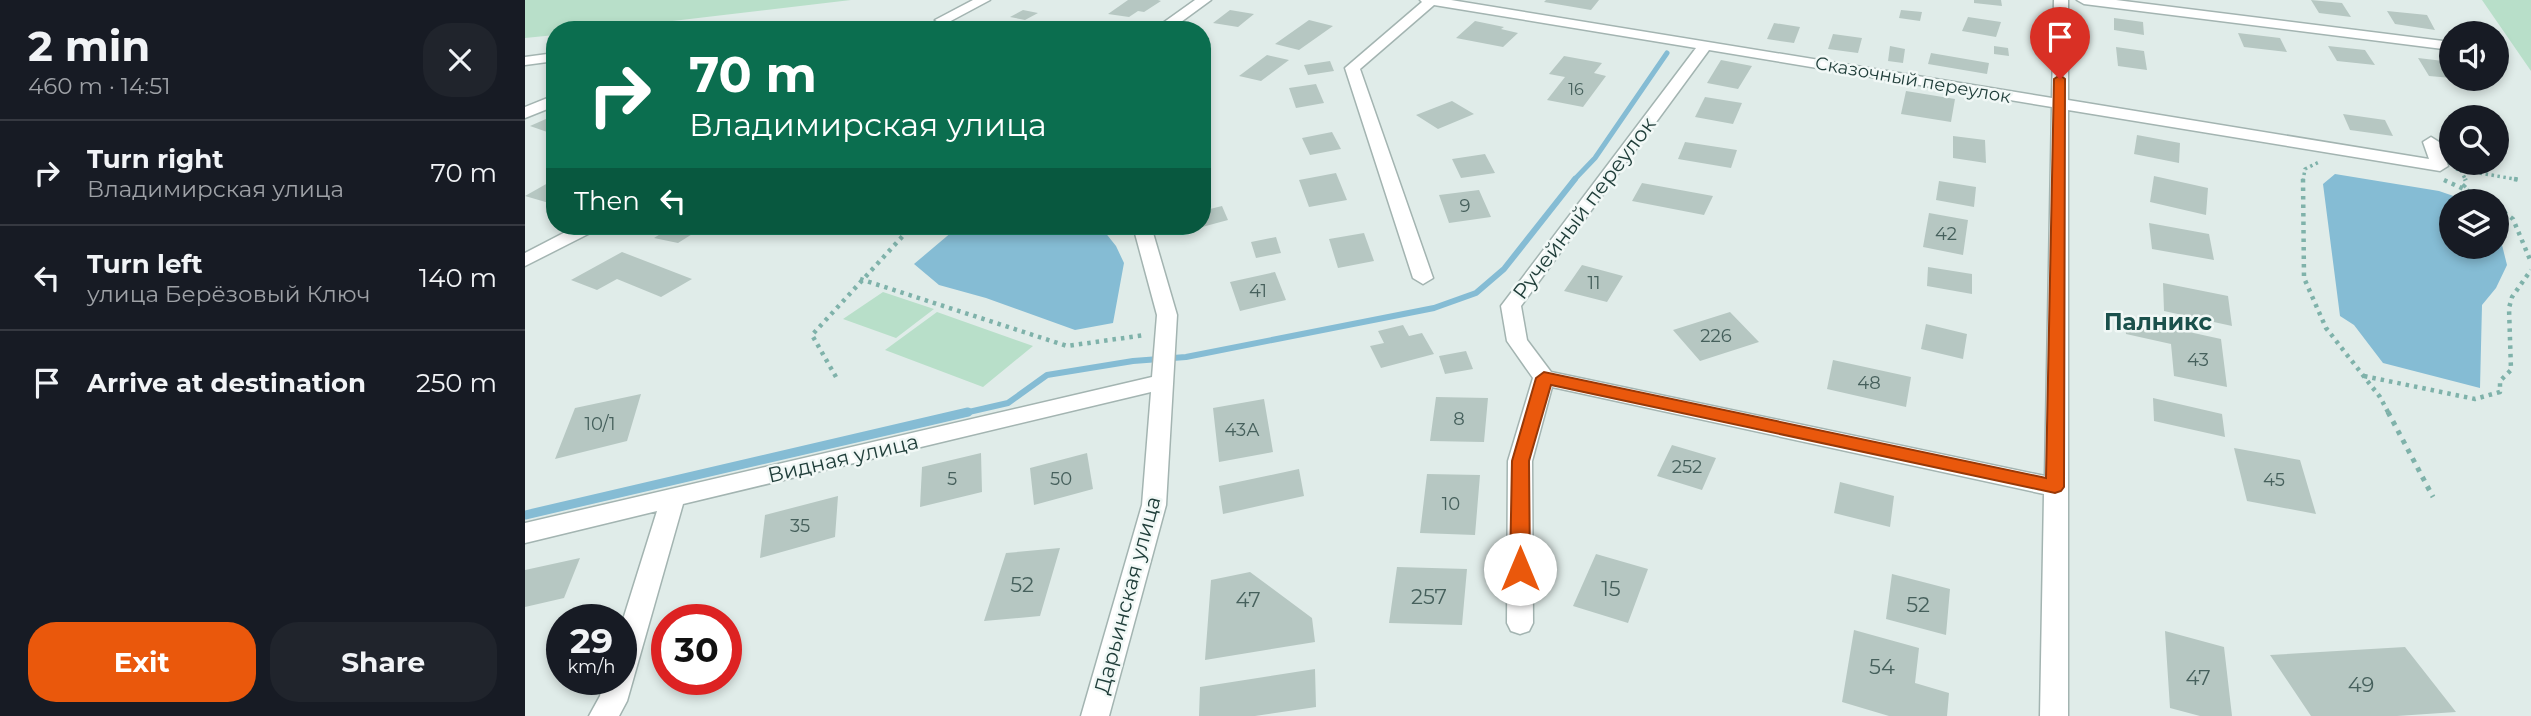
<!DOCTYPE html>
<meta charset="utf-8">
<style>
body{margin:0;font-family:Montserrat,sans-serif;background:#20242c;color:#f1f3f6;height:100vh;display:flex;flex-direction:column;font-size:26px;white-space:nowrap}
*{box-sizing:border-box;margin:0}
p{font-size:23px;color:#9ea1a6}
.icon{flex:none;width:38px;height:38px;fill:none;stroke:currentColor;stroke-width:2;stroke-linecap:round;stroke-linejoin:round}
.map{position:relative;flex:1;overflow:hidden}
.sheet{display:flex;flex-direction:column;background:#171b24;width:525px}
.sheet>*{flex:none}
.top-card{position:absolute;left:21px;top:21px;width:665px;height:214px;border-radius:28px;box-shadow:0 4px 10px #0003;background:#0b6e4f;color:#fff;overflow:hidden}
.fabs{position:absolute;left:1914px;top:21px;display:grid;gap:14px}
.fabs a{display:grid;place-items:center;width:70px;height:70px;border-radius:50%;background:#171b24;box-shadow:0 4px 10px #0003;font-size:35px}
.speed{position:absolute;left:21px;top:604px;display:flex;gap:14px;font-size:35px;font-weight:700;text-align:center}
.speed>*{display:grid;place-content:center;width:91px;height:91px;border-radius:50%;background:#171b24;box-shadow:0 4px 10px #0003;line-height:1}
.speed small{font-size:18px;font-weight:400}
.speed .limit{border:10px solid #d22;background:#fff;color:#111}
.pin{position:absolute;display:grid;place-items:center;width:60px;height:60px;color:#fff;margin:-72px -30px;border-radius:50% 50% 50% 0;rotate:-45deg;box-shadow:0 0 7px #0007}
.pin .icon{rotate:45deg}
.me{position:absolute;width:77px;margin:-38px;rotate:0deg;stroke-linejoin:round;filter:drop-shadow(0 0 5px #0008)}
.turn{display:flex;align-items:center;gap:24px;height:147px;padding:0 28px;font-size:32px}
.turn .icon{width:91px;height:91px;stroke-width:2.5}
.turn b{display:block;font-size:49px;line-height:60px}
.then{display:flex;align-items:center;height:66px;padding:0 28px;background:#0003;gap:14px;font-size:26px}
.round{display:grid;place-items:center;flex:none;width:74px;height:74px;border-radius:28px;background:#20242c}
.summary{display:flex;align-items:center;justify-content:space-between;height:119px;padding:0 28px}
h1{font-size:42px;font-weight:700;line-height:52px}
.cta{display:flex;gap:14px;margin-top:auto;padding:14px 28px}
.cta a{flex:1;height:80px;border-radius:28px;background:#ea580c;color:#fff;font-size:28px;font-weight:700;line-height:80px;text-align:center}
.cta a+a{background:#20242c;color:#f1f3f6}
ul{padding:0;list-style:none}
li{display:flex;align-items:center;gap:21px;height:105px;padding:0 28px;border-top:2px solid #363941}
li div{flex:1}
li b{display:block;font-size:26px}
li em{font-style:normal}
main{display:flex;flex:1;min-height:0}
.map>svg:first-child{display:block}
.green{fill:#b8dfc9}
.water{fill:#85bcd4}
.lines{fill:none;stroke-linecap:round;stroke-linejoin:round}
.stream-far2{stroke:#85bcd4;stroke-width:5}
.stream-far1{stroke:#85bcd4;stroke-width:6}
.stream{stroke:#85bcd4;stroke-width:9}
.building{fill:#b6c7c2}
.minor-casing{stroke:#a3b4b1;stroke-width:3}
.path-far2{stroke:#7fb2aa;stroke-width:3.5;stroke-dasharray:2.5 3.5;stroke-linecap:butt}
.path-far1{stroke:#7fb2aa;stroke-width:4.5;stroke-dasharray:3.5 5;stroke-linecap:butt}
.path{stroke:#7fb2aa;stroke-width:5;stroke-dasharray:4.5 6;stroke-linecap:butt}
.minor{fill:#fff;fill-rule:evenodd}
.route{fill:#ea580c;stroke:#983908;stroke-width:2}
.labels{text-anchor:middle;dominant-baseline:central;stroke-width:5;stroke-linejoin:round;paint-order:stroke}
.far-number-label{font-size:16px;fill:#46605c}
.far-street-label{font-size:18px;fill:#203e3a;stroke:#f1f8f6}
.number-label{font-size:18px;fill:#46605c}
.street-label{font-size:21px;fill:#203e3a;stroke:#f1f8f6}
.near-number-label{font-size:21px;fill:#46605c}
.neighbourhood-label{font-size:23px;font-weight:bold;fill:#1b514c;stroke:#f1f8f6}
</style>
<main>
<section class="sheet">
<div class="summary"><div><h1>2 min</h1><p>460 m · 14:51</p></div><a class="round"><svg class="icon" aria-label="close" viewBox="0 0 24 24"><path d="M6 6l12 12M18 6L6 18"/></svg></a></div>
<ul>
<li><svg class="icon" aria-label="right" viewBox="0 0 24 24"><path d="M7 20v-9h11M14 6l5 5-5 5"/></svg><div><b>Turn right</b><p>Владимирская улица</p></div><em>70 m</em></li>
<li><svg class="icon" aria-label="left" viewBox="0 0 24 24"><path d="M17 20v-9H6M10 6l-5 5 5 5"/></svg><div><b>Turn left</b><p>улица Берёзовый Ключ</p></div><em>140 m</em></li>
<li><svg class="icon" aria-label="arrive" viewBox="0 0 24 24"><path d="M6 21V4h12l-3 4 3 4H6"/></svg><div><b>Arrive at destination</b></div><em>250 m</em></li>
</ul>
<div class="cta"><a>Exit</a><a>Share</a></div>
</section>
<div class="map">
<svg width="2006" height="716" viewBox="0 0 2006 716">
<rect width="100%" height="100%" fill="#e0ece9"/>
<!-- green -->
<path class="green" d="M0 0H326L71 30H30V35L0 38Z
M1957 0H2006V71Z
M358 292 409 309 371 338 318 319Z
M412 312 508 346 458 387 360 350Z"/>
<!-- water -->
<path class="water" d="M1810 174 1914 191 1943 201H1927V247H1972L1973 229 1982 265 1971 288 1957 305 1955 388 1858 363 1829 325 1815 316 1798 184Z
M434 226H575L591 246 599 263 588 323 550 330 461 298 414 285 389 264Z"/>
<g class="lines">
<!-- stream-far2 -->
<path class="stream-far2" d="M1048 181 1070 158 1142 53"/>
<!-- stream-far1 -->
<path class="stream-far1" d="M435 414 483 403 522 375 608 361 661 357 909 308 951 293 979 269 1050 179"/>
<!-- stream -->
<path class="stream" d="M0 515 443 412"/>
</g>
<!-- building -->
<path class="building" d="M603 0H633L636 1 619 12 613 11 604 17 583 14Z
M1021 0H1074L1066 10 1019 2Z
M1449 0H1476L1477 6 1449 3Z
M1786 0 1817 3 1826 17 1794 13Z
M498 10 513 13 500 20 485 17Z
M705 10 729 14 713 27 688 23Z
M1376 10 1397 12 1395 21 1374 18Z
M1862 11 1902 15 1910 30 1870 24Z
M1443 17 1476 22 1471 37 1437 31Z
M1589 18 1618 22 1619 35 1589 30Z
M784 20 808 26 774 50 750 44Z
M455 21 477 25 470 30H439Z
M950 21 979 27 976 29 993 33 978 47 931 38Z
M1249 23 1275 27 1269 43 1242 39Z
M1713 33 1755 38 1762 52 1719 47Z
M1308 34 1337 38 1333 53 1303 49Z
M1365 46 1380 49 1378 63 1363 61Z
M1469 46 1483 48 1484 56 1469 54Z
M1803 46 1840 50 1850 65 1812 61Z
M1591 47 1619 51 1622 70 1593 66Z
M1406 53 1464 63 1462 74 1403 64Z
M742 55 764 60 736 81 714 76Z
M1039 56 1077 63 1069 73 1081 76 1058 107 1022 100 1040 77 1024 74Z
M1893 58 1927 62V78L1904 76Z
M1196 60 1227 66 1213 89 1182 83Z
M805 61 809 71 783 75 779 65Z
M791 84 799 103 771 108 764 88Z
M1381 91 1430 99 1426 122 1376 114Z
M1180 97 1217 103 1208 124 1170 117Z
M927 101 949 114 913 129 891 115Z
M1818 114 1860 120 1868 136 1825 130Z
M30 115 28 134 5 126Z
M807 132 816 149 785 155 777 138Z
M1612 135 1655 143 1654 163 1609 154Z
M1428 136 1460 140 1461 163 1428 158Z
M1160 142 1212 150 1206 168 1153 159Z
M960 154 970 173 936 178 927 159Z
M811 173 822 200 784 207 774 180Z
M1629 176 1683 188 1681 215 1625 202Z
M30 179V200L24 203 0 196Z
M1414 181 1451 187 1449 207 1411 200Z
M1117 183 1188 196 1179 215 1107 201Z
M954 190 966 217 924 223 914 195Z
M697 206 703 220 677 227V211Z
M1404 213 1443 220 1438 255 1398 247Z
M1624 223 1684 234 1689 260 1627 249Z
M148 226H180L153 243 129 238Z
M839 233 849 261 813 268 804 239Z
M751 237 756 253 731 258 726 242Z
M97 252 167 279 136 297 92 279 72 290 46 280Z
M1057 265 1098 276 1082 302 1039 291Z
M1403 267 1447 274V294L1402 286Z
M750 272 761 300 715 311 705 282Z
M1638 283 1703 296 1707 326 1639 311Z
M1205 312 1234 342 1175 361 1148 330Z
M1600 318 1696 339 1702 387 1649 376 1646 344 1601 334Z
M1401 324 1442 334 1438 359 1396 349Z
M878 325 884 336 897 333 909 354 856 368 845 346 859 343 853 331Z
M941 351 948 369 920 374 914 356Z
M1308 360 1386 377 1381 407 1302 389Z
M116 394 102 441 30 459 50 408Z
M911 397 963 398 959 442 905 441Z
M1628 398 1697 414 1700 437 1629 421Z
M739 399 748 452 694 462 688 408Z
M1147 445 1191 458 1177 490 1132 476Z
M1709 448 1775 460 1791 514 1722 501Z
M456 453 457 492 395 507 397 467Z
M562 453 568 489 509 505 505 468Z
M774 469 779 496 698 514 694 486Z
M902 474 955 475 950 535 895 533Z
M1315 482 1369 496 1365 527 1309 513Z
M313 496 310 537 235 558 240 515Z
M535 548 515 616 459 621 481 553Z
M1071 554 1123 569 1103 623 1048 606Z
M55 558 39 598 0 607V570Z
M872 567 942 569 937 625 864 623Z
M725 572 787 618 790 642 680 660 686 580Z
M1367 574 1425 589 1421 635 1361 619Z
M1329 630 1394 648 1390 683 1424 693 1422 716H1364L1317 702Z
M1640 631 1699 647 1707 716H1675L1645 708Z
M1880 647 1931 712 1872 716H1786L1745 655Z
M790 669 791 707 730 716H674L675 687Z"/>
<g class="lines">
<!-- minor casing -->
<g class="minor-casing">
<path id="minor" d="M448 0H465L422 23 417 24 410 20Z
M670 0H686L645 30H628Z
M895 0H926L1527 98 1529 0H1543V100L1904 159 1898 142 1906 137 1914 142 1923 166 1915 171 1543 110V716H1515L1519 494 1027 387 1007 461 1008 623 1004 631 995 634 986 631 982 623 983 461 1008 378 982 341 976 306 1171 48 909 5 835 69 908 278 898 284 888 278 820 68 897 2ZM1184 50 1527 107 1520 476 1026 372 1002 340 996 306Z
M1552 0H1591L1918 41 1925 45 1918 49 1559 4Z
M30 53V61L0 65V57Z
M30 95V106L0 118V107Z
M52 226H74L71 230 0 266V253Z
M608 226H626L652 315 641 505 584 716H556L617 505 626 392 158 504 102 701 94 716H64L75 696 80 679H96V626L132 511 0 543V523L627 377 632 315Z"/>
</g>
<!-- path-far2 -->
<path class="path-far2" d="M1931 169 1995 180
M1936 170 1941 181
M1778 181 1780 169 1794 162"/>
<!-- path-far1 -->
<path class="path-far1" d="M1778 179 1779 278 1801 328 1855 397 1864 414
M1989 179 1995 180
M1919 180 1965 201
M1938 187 1942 183 1940 179
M1972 207 1988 219 2006 262
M335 279 542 346 620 335
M1839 376 1950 399 1975 392V381L1986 370 1984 308 1987 297 2006 270
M311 377 287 335 387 226"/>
<!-- path -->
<path class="path" d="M1863 412 1908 497"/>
<!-- minor -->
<use href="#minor" class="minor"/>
</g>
<!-- route -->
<path class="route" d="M1535 75 1540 79 1539 487 1536 491 1530 493 1026 385 1004 461 1005 569 1002 574 995 577 988 574 985 569 987 461 1011 378 1019 372 1521 478 1529 79Z"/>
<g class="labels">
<!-- far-number labels -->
<g class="far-number-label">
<text x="1051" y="89">16</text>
</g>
<!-- far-street labels -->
<g class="far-street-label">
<text transform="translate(1388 80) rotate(10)">Сказочный переулок</text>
</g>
<!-- number labels -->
<g class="number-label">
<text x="940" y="206">9</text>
<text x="1421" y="234">42</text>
<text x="1069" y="283">11</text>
<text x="733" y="291">41</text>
<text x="1191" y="336">226</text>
<text x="1673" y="360">43</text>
<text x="1344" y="383">48</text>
<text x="934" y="419">8</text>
<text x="75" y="424">10/1</text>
<text x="717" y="430">43А</text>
<text x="1162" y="467">252</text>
<text x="427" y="479">5</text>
<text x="536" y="479">50</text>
<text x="1749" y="480">45</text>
<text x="926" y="504">10</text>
<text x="275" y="526">35</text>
</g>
<!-- street labels -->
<g class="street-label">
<text transform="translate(1059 208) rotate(-53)">Ручейный переулок</text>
<text transform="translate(318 458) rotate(-13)">Видная улица</text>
<text transform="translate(602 595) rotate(-75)">Дарьинская улица</text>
</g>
<!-- near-number labels -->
<g class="near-number-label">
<text x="497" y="584">52</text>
<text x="1086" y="588">15</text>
<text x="904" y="596">257</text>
<text x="723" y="599">47</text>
<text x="1393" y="604">52</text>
<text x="1357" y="666">54</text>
<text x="1673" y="677">47</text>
<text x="1836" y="684">49</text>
</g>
<!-- neighbourhood labels -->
<g class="neighbourhood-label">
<text x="1633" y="322">Палникс</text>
</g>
</g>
</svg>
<div class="fabs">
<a><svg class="icon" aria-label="sound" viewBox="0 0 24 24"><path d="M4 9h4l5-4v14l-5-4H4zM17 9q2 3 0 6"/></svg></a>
<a><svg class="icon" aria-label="search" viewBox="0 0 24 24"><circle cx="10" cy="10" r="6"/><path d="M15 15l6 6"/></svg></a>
<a><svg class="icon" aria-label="layers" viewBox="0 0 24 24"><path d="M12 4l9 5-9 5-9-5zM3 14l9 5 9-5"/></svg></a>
</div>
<div class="speed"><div>29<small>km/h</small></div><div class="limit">30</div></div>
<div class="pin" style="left:1535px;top:79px;background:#d93025"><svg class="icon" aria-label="arrive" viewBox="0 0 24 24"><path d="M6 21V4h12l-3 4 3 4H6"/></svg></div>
<svg class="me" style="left:995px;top:569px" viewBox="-20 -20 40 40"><circle r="19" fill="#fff"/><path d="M0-13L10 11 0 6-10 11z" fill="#ea580c"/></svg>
<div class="top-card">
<div class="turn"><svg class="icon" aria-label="right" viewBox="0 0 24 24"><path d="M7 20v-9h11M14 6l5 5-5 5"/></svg><div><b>70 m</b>Владимирская улица</div></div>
<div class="then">Then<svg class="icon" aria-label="left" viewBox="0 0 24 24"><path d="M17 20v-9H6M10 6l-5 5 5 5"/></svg></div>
</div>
</div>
</main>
